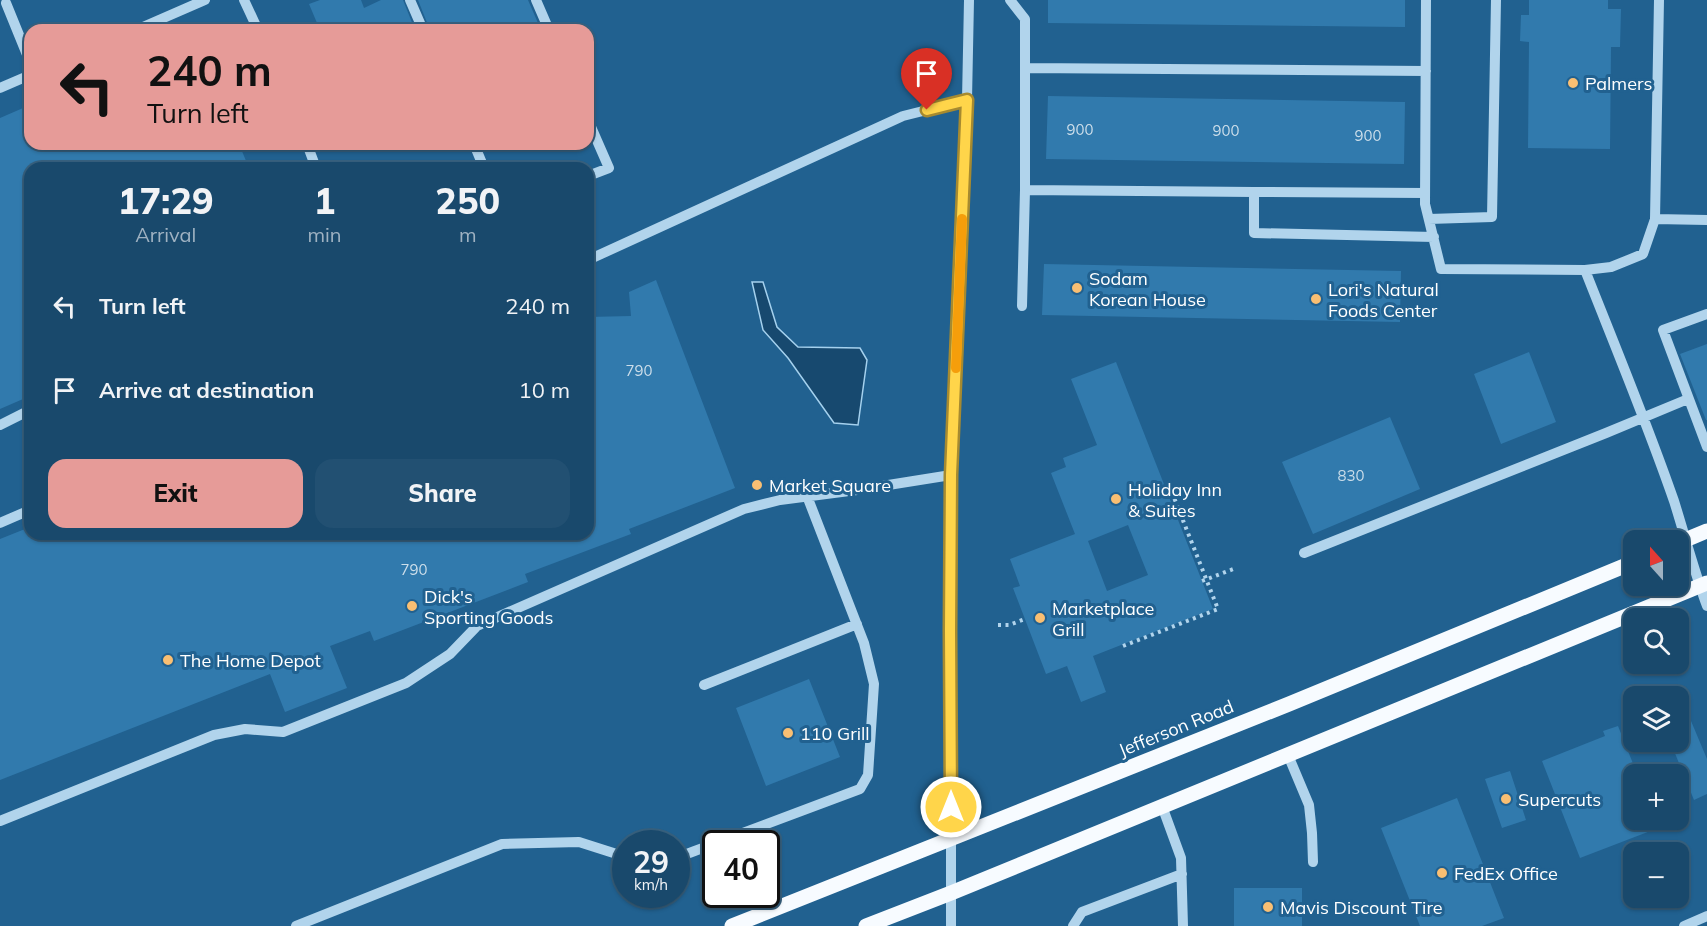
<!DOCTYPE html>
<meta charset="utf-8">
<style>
body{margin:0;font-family:Mulish,sans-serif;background:#225072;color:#f1f3f6;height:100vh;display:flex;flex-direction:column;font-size:22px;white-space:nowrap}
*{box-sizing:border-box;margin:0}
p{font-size:20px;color:#9fb2c2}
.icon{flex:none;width:33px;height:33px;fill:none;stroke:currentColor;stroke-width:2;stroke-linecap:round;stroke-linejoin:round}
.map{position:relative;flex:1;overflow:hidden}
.sheet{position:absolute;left:24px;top:162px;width:570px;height:378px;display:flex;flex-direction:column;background:#19496c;border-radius:18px;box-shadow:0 2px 4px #0004,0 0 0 2px #37617f}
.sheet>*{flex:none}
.hud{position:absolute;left:24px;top:24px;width:570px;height:126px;border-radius:18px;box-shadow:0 2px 4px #0004,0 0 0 2px #37617f;background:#e69b98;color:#111;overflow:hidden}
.needle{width:39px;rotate:339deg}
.fabs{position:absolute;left:1623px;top:530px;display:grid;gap:12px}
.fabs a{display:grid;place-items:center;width:66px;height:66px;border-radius:12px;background:#19496c;box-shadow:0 2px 4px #0004,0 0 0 2px #37617f;font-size:30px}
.speed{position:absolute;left:612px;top:830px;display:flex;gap:12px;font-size:30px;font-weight:700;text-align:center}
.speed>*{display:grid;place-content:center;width:78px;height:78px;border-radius:50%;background:#19496c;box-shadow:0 2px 4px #0004,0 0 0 2px #37617f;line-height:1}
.speed small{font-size:15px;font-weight:400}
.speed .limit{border:3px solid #111;border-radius:9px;background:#fff;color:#111}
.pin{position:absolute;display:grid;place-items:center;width:51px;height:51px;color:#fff;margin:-62px -26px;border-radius:50% 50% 50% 0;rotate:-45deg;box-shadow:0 0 6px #0007}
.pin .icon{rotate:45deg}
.me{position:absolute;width:66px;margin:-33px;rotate:0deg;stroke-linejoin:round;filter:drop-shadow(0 0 4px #0008)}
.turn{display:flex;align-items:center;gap:21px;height:126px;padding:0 24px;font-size:27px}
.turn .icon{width:78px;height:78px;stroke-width:2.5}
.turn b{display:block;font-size:42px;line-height:51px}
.eta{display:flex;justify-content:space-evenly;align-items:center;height:102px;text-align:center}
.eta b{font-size:36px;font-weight:800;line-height:42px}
.primary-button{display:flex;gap:12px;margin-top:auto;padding:12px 24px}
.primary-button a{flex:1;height:69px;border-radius:18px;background:#e69b98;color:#111;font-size:24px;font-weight:800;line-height:69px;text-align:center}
.primary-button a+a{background:#225072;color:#f1f3f6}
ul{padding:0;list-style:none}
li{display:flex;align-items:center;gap:18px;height:84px;padding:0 24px}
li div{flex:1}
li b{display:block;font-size:22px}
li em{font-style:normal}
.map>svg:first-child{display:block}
.water{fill:#17496f;stroke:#a5d1ee;stroke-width:1.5}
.building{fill:#317aad;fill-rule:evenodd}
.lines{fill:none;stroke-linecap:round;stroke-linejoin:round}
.path{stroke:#b1d4ec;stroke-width:4;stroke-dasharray:3 4.5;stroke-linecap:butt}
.minor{stroke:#b1d4ec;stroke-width:10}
.major{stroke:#f7fbff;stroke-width:15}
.route-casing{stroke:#a68a30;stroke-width:15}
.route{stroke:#ffd54a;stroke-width:10}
.slow{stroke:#f59e0b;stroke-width:10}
.poi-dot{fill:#f9bf73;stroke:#216190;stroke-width:2}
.labels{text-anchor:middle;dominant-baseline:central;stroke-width:6;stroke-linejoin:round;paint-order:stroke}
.number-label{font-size:15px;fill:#ccdeea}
.poi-label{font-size:18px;fill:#fff;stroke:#216190;text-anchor:start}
.street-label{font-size:18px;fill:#fff;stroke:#216190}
</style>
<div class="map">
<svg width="1707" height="926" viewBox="0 0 1707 926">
<rect width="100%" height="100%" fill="#216190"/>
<!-- water -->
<path class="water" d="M752 282H763L777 327 798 347 860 348 867 360 858 425 834 423 788 358 763 330Z"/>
<!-- building -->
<path class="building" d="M320 0H361L364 8 381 0H403L415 30H320L309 4Z
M418 0H528L541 30H430Z
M1048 0H1405V27L1048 23Z
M1529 0H1608V9H1621L1620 47H1611L1610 149 1528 148 1529 42 1520 41 1521 15H1529Z
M1048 96 1405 102 1404 164 1046 159Z
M30 105V144H239L249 168H30V396L0 409V118Z
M1044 264 1401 271 1400 322 1042 315Z
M656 280 735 488 629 529 631 534 525 574 528 582 374 641 370 631 330 646 347 688 285 712 270 674 0 780V539L30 527V534H588V317L631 316 629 292Z
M1707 344V420H1706L1680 354Z
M1529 352 1556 422 1501 444 1474 374Z
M1116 362 1213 609 1093 656 1106 692 1081 702 1067 666 1046 674 1013 588 1020 586 1010 559 1075 534 1051 473 1066 467 1063 458 1097 445 1071 379ZM1128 525 1148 575 1107 591 1088 541Z
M1390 417 1420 489 1313 534 1282 462Z
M809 679 840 757 766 786 736 708Z
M1678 690 1707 759V794L1694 800 1670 741H1678Z
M1618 726 1634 766V819L1679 820 1580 858 1542 761 1605 736 1603 731Z
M1510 771 1526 820 1502 828 1485 779Z
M1457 798 1504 918 1482 926H1420L1381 828Z
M1234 888H1302V926H1234Z"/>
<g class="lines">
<!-- path -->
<path class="path" d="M1202 581 1236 568
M998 625H1009L1025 619
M1123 646 1218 609 1173 495"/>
<!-- minor -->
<path class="minor" d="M244 0 258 30
M410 0 423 30
M536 0 549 30
M1010 0 1025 19V190L1022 306
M1426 0 1425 204 1441 269 1585 270C1615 346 1647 423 1674 501 1685 536 1694 571 1707 606
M6 3 30 62
M136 30 205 0
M1025 68 1426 71
M0 88 30 75
M588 120 609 168 588 176
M307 144 316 168
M474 144 484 168
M1025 190 1254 192
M1425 193 1254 192V233L1434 237
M1429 219 1492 217 1496 0
M1655 219 1707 220
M588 260 903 116 967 100
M1585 270 1611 267 1643 254 1655 219 1659 0
M1707 314 1663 330 1707 447
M0 425 30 410
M0 523 30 510
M1304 553 1606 433 1688 399
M704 685 857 624
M1288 755 1309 805 1312 833 1313 862
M1162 806 1181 858 1183 926
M0 821 214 735 245 729 283 732 406 683 450 654 477 626 744 509 780 500 857 490 951 475
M676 858 860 789 868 775 874 684 864 643 807 496
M296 926 502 844 579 842 626 857
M951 926V475L967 100 969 0
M1073 926 1082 912 1182 874
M1684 926 1707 916"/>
<!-- major -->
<path class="major" d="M1678 543 1707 531
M732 926 1289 704 1634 562
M866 926 951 893 1707 583"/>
</g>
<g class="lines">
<!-- route casing -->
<g class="route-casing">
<path id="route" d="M927 110 967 100 951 475 950 631 951 807"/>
</g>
<!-- route -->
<use href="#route" class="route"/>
<!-- slow -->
<path class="slow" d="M956 368 962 219"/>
</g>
<!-- markers -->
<g class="poi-dot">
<circle cx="1573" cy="83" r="6"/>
<circle cx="1077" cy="288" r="6"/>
<circle cx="1316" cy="299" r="6"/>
<circle cx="757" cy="485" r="6"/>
<circle cx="1116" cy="499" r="6"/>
<circle cx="412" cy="606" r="6"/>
<circle cx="1040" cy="618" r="6"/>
<circle cx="168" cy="660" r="6"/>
<circle cx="788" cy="733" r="6"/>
<circle cx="1506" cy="799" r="6"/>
<circle cx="1442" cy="873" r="6"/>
<circle cx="1268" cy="907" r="6"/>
</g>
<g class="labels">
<!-- number labels -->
<g class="number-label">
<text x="1080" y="129">900</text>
<text x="1226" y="130">900</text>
<text x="1368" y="135">900</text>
<text x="639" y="370">790</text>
<text x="1351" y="475">830</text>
<text x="414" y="569">790</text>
</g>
<!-- poi labels -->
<g class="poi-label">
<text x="1585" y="83">Palmers</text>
<text x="1089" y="278">Sodam<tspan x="1089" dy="21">Korean House</tspan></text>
<text x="1328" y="289">Lori's Natural<tspan x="1328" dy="21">Foods Center</tspan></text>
<text x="769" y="485">Market Square</text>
<text x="1128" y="489">Holiday Inn<tspan x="1128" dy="21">&amp; Suites</tspan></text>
<text x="424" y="596">Dick's<tspan x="424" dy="21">Sporting Goods</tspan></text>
<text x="1052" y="608">Marketplace<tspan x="1052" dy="21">Grill</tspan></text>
<text x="180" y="660">The Home Depot</text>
<text x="800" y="733">110 Grill</text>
<text x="1518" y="799">Supercuts</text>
<text x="1454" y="873">FedEx Office</text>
<text x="1280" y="907">Mavis Discount Tire</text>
</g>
<!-- street labels -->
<g class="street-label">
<text transform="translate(1176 728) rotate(-22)">Jefferson Road</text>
</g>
</g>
</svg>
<div class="fabs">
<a><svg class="needle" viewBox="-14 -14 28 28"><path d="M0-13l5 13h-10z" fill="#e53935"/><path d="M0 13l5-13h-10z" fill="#9fb2c2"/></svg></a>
<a><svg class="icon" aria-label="search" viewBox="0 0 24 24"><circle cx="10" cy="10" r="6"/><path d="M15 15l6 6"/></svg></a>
<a><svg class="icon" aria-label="layers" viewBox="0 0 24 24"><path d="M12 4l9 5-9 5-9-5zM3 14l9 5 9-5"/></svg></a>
<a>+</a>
<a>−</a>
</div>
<div class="speed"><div>29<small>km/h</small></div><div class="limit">40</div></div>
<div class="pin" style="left:927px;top:110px;background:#d93025"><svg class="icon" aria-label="arrive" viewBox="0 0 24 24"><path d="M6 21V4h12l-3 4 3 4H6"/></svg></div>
<svg class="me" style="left:951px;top:807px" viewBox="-20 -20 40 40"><circle r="17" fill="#ffd54a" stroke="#fff" stroke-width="3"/><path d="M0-11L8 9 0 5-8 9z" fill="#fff"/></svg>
<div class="hud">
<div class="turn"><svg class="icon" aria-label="left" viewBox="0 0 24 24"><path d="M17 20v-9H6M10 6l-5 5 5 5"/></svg><div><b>240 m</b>Turn left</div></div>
</div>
<section class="sheet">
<div class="eta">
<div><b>17:29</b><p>Arrival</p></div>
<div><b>1</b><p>min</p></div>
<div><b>250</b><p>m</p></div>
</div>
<ul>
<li><svg class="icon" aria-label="left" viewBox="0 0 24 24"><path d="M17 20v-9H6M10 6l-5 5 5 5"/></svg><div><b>Turn left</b></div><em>240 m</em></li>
<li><svg class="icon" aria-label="arrive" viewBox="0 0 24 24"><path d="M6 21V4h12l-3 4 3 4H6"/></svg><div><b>Arrive at destination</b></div><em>10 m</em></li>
</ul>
<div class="primary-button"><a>Exit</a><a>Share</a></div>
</section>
</div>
